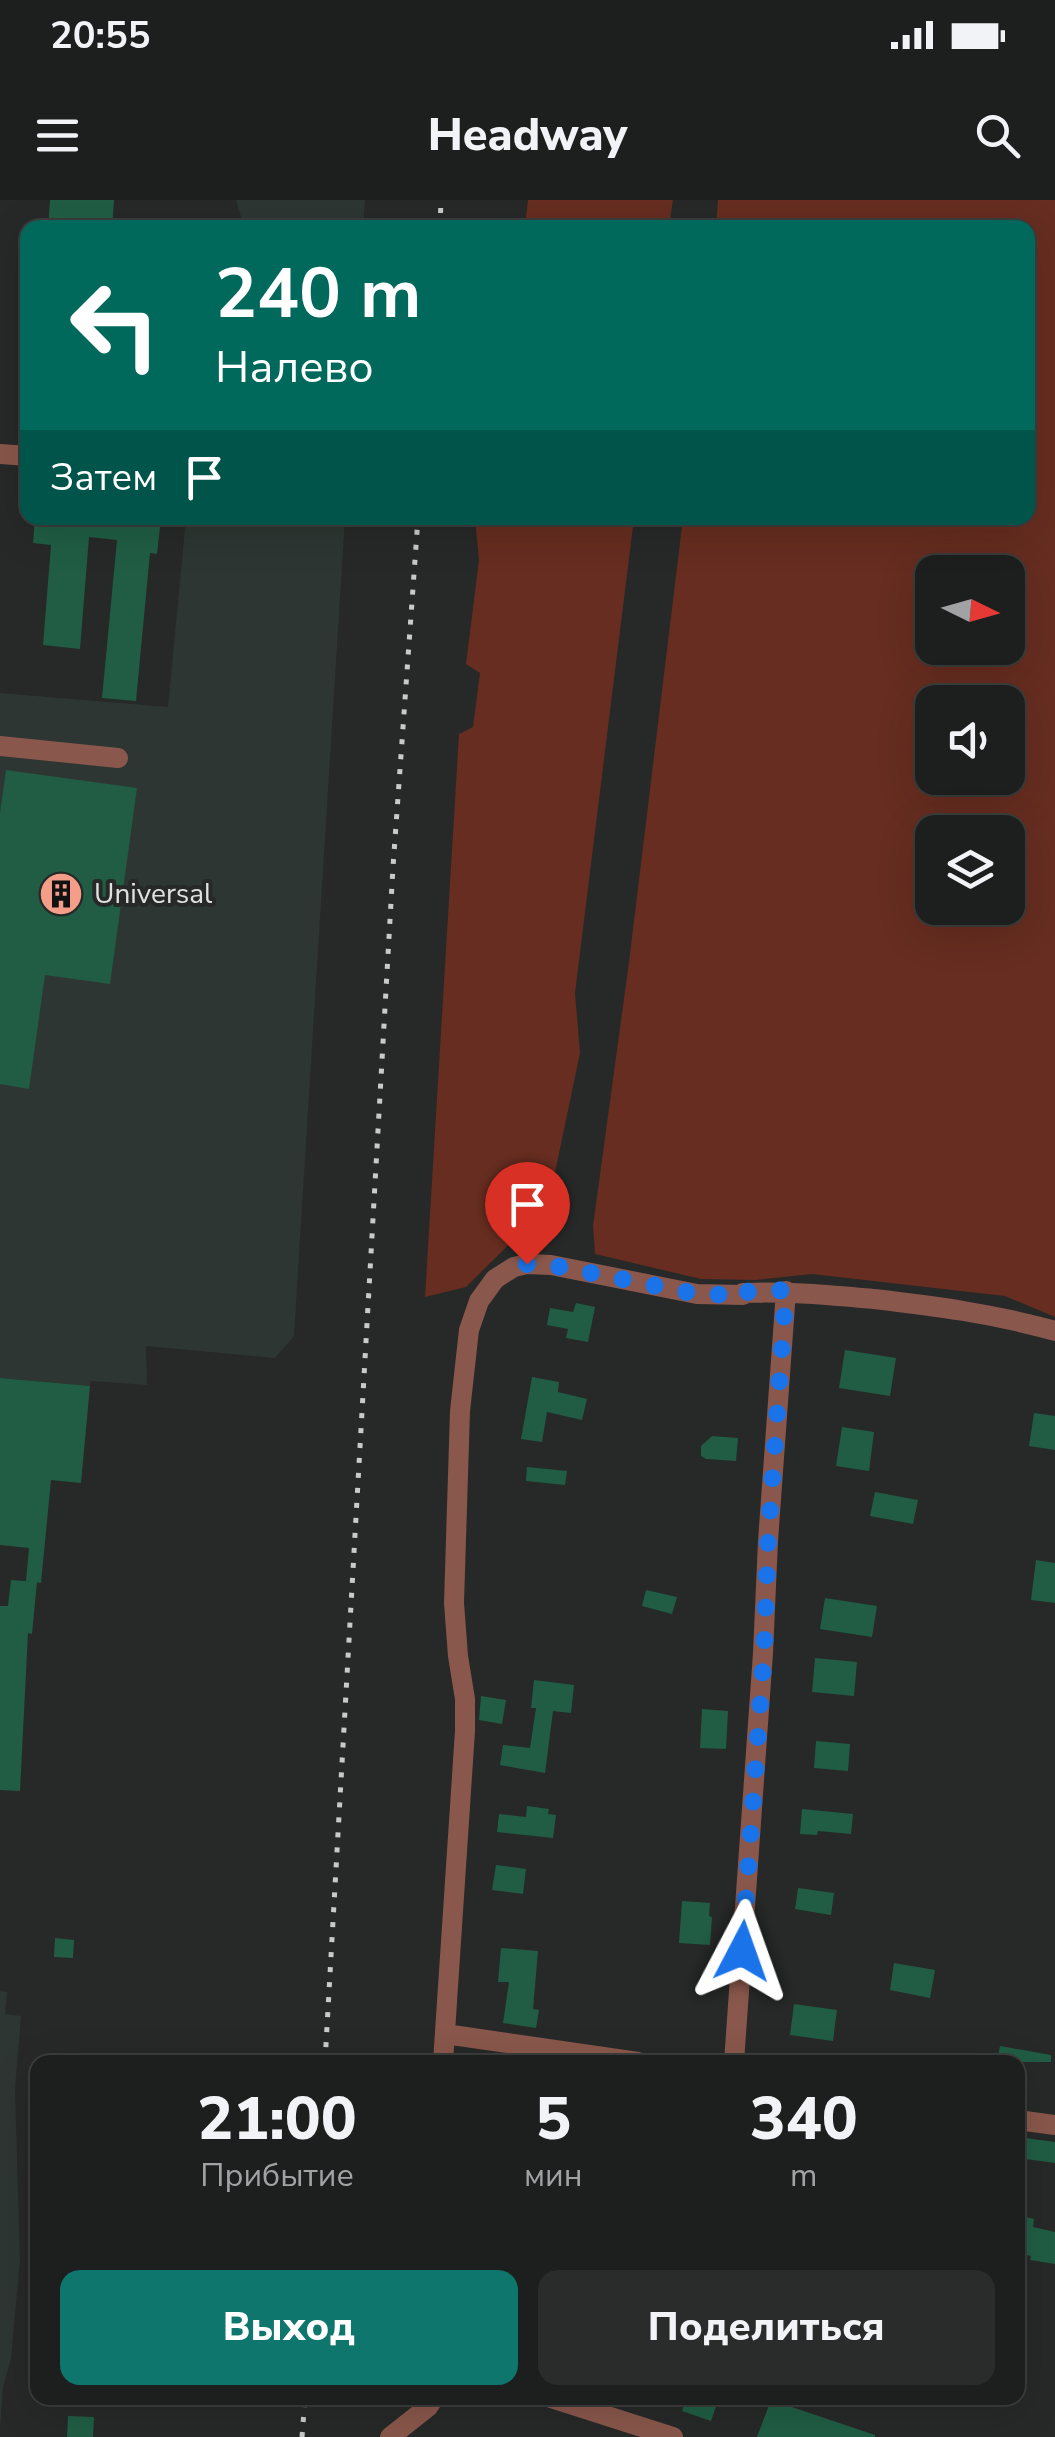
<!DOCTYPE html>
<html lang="ru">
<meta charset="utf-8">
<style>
body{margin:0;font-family:"Nunito Sans",sans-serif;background:#292c2a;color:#f1f3f6;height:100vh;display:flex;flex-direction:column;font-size:38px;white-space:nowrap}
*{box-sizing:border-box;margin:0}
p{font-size:32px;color:#a0a2a4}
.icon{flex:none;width:55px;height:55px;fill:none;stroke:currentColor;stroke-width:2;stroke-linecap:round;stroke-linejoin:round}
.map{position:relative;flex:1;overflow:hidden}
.sheet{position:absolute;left:30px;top:1855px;width:995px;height:350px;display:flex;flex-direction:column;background:#1c1f1d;border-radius:20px;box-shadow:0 10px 40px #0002,0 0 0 2px #3a3d3b}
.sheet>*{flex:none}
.top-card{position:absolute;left:20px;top:20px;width:1015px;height:305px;border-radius:20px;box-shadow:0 10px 40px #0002,0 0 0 2px #3a3d3b;background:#00695c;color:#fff;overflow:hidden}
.needle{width:65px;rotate:95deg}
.buttons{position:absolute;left:915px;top:355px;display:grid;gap:20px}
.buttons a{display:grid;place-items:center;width:110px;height:110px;border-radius:20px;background:#1c1f1d;box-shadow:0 10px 40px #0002,0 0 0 2px #3a3d3b;font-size:50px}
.pin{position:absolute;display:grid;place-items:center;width:85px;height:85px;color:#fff;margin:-102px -42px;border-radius:50% 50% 50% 0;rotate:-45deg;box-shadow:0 0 10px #0007}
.pin .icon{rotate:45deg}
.me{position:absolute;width:110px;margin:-55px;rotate:4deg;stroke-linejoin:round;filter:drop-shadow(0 0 8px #0008)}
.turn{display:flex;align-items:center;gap:35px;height:210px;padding:0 30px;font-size:45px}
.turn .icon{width:130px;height:130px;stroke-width:2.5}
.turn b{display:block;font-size:70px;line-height:85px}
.then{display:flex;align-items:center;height:95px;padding:0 30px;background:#0003;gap:20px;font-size:38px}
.eta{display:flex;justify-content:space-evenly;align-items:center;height:170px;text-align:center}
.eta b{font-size:60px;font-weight:800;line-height:70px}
.cta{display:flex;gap:20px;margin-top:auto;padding:20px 30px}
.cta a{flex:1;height:115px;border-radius:20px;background:#0f766e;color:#fff;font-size:40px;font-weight:800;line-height:115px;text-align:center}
.cta a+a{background:#292c2a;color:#f1f3f6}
.status{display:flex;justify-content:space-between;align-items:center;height:70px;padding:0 50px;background:#1c1f1d;direction:ltr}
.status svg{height:28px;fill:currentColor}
header{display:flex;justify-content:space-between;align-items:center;height:130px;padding:0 30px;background:#1c1f1d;font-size:45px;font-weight:800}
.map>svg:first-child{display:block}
.built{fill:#2d3632}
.green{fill:#662d20;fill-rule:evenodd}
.building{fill:#205d44}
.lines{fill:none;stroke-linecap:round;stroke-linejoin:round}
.minor{stroke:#89574b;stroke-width:20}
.rail{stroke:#c9cbca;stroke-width:5;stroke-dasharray:5 10;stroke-linecap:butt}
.route{stroke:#1a73e8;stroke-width:18;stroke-dasharray:0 32.4}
.labels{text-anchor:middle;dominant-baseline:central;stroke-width:8;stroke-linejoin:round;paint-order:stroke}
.poi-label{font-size:28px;fill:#dfe1e0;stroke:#262927;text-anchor:start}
</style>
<div class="status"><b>20:55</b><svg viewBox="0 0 49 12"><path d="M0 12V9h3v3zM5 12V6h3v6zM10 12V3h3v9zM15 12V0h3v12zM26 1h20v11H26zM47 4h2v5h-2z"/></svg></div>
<header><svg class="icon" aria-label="menu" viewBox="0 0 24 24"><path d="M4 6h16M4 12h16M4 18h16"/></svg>Headway<svg class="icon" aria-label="search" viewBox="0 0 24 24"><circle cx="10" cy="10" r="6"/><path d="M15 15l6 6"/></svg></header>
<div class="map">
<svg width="1055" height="2237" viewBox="0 0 1055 2237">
<rect width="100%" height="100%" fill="#262927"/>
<!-- built -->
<path class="built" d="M236 0H365L363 27H244Z
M186 318H345L294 1136 275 1158 146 1146 147 1185 91 1181 90 1186 0 1178V493L168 507Z
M0 1791 7 1792 5 1814 21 1816 15 1889 20 2060 11 2159 3 2187 0 2228Z"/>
<!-- green -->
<path class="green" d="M528 0H673L669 27H525Z
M718 0H1055V1117L1005 1096 812 1074 756 1080 701 1079 595 1054 593 1026 629 762 683 318H1028V28L716 27ZM932 372H1008V448H932ZM1008 502V578H932V502ZM932 632H1008V708H932Z
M475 318H634L575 793 580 853 548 1006 466 1087 425 1097 459 534 473 527 480 473 466 464 479 360Z"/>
<!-- building -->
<path class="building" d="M50 0H114L112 28H48Z
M35 318H161L157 354 150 353 136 501 102 498 117 340 89 337 80 449 43 445 51 345 33 343Z
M6 570 137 588 110 784 45 775 29 889 0 884V613Z
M576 1103 595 1107 588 1142 566 1138 568 1129 547 1125 550 1108 573 1112Z
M845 1150 896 1158 890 1196 839 1188Z
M532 1177 559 1182 558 1192 587 1199 582 1220 547 1212 542 1242 521 1239Z
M0 1178 90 1186 81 1283 51 1280 41 1383 26 1381 29 1348 0 1345Z
M1034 1213 1055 1216V1250L1029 1246Z
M842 1227 874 1232 869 1271 836 1266Z
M712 1236 738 1238 736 1261 706 1259 701 1256V1246Z
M527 1267 567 1271 565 1285 526 1281Z
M875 1292 918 1300 913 1324 870 1316Z
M1036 1360 1055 1363V1403L1031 1400Z
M11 1380 37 1382 32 1434 28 1433 20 1591 0 1590V1406H8Z
M646 1390 677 1397 672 1414 642 1406Z
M825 1398 877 1406 872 1437 820 1429Z
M815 1458 857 1462 854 1496 812 1492Z
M534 1480 574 1485 571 1513 553 1511 545 1573 500 1565 503 1545 530 1548 536 1508H531Z
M481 1496 506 1500 502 1524 479 1520Z
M702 1509 728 1511 726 1549 700 1548Z
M816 1541 850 1544 848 1571 814 1568Z
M527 1606 549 1609 548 1614 556 1615 553 1638 497 1632 499 1614 526 1617Z
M802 1609 853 1614 851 1634 818 1631 817 1635 800 1634Z
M496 1665 526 1669 523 1694 492 1690Z
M798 1688 834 1693 831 1715 795 1709Z
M682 1701 710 1703 709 1716 712 1717 710 1745 679 1743Z
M55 1738 74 1740 73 1758 54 1757Z
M501 1748 538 1751 533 1809 539 1810 536 1828 503 1823 509 1782H498Z
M894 1763 935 1770 930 1798 890 1790Z
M794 1804 837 1810 833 1841 790 1835Z
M1000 1846 1051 1855V1862H997Z
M1018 1937 1055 1942V1963L1018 1958Z
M1018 2015 1034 2019 1033 2027 1055 2032V2064L1030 2060 1031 2056 1018 2053Z
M687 2198H719L711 2221 682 2211Z
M771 2200 875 2235V2237H757Z
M68 2216 94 2217 93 2237H67Z"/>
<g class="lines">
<!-- minor -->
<path class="minor" d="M0 254 28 256
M0 546 118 558
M445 1834 638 1862
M443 1862 465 1531V1499L458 1456 454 1403 460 1211 469 1130 479 1101 495 1079 514 1067 527 1064 551 1065 697 1094 743 1095V1093C787 1091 830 1095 874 1099 935 1106 995 1114 1055 1131
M734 1862 763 1453 768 1341 786 1091
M1018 1920 1055 1925
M551 2198 673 2237
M390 2237 428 2207 434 2198"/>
<!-- rail -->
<path class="rail" d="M440 28 441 0
M325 1862 393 667 418 318
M302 2237 305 2198"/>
</g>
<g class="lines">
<!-- route -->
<path class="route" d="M527 1064 551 1065 697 1094 743 1095V1092L786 1090 768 1341 764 1453 742 1751"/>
</g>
<!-- icons -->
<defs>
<g id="building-disc" transform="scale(2.25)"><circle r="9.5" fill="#f49e89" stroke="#262927"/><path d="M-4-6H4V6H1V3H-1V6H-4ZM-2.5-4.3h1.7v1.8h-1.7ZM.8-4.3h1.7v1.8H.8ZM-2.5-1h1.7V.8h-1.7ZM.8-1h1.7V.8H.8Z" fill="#111"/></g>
</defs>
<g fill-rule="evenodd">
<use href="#building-disc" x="61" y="694"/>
</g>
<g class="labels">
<!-- poi labels -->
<g class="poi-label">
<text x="94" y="694">Universal</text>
</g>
</g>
</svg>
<div class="buttons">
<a><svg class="needle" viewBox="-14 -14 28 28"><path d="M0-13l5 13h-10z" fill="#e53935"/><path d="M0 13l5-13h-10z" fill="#a0a2a4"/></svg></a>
<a><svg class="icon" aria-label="sound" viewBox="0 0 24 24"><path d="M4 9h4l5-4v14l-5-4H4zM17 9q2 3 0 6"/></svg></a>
<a><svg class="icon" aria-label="layers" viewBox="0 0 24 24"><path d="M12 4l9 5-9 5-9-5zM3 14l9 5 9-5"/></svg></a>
</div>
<div class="pin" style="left:527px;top:1064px;background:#d93025"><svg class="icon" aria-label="arrive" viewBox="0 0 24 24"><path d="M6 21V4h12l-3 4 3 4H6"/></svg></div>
<svg class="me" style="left:742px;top:1751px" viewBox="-20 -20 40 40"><path d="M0-17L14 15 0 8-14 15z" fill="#1a73e8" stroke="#fff" stroke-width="4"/></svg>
<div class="top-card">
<div class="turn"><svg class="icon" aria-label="left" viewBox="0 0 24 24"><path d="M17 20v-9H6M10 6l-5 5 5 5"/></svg><div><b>240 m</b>Налево</div></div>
<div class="then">Затем<svg class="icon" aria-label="arrive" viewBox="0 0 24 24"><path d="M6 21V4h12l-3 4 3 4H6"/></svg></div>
</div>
<section class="sheet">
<div class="eta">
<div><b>21:00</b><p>Прибытие</p></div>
<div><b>5</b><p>мин</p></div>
<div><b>340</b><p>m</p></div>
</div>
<div class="cta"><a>Выход</a><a>Поделиться</a></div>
</section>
</div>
